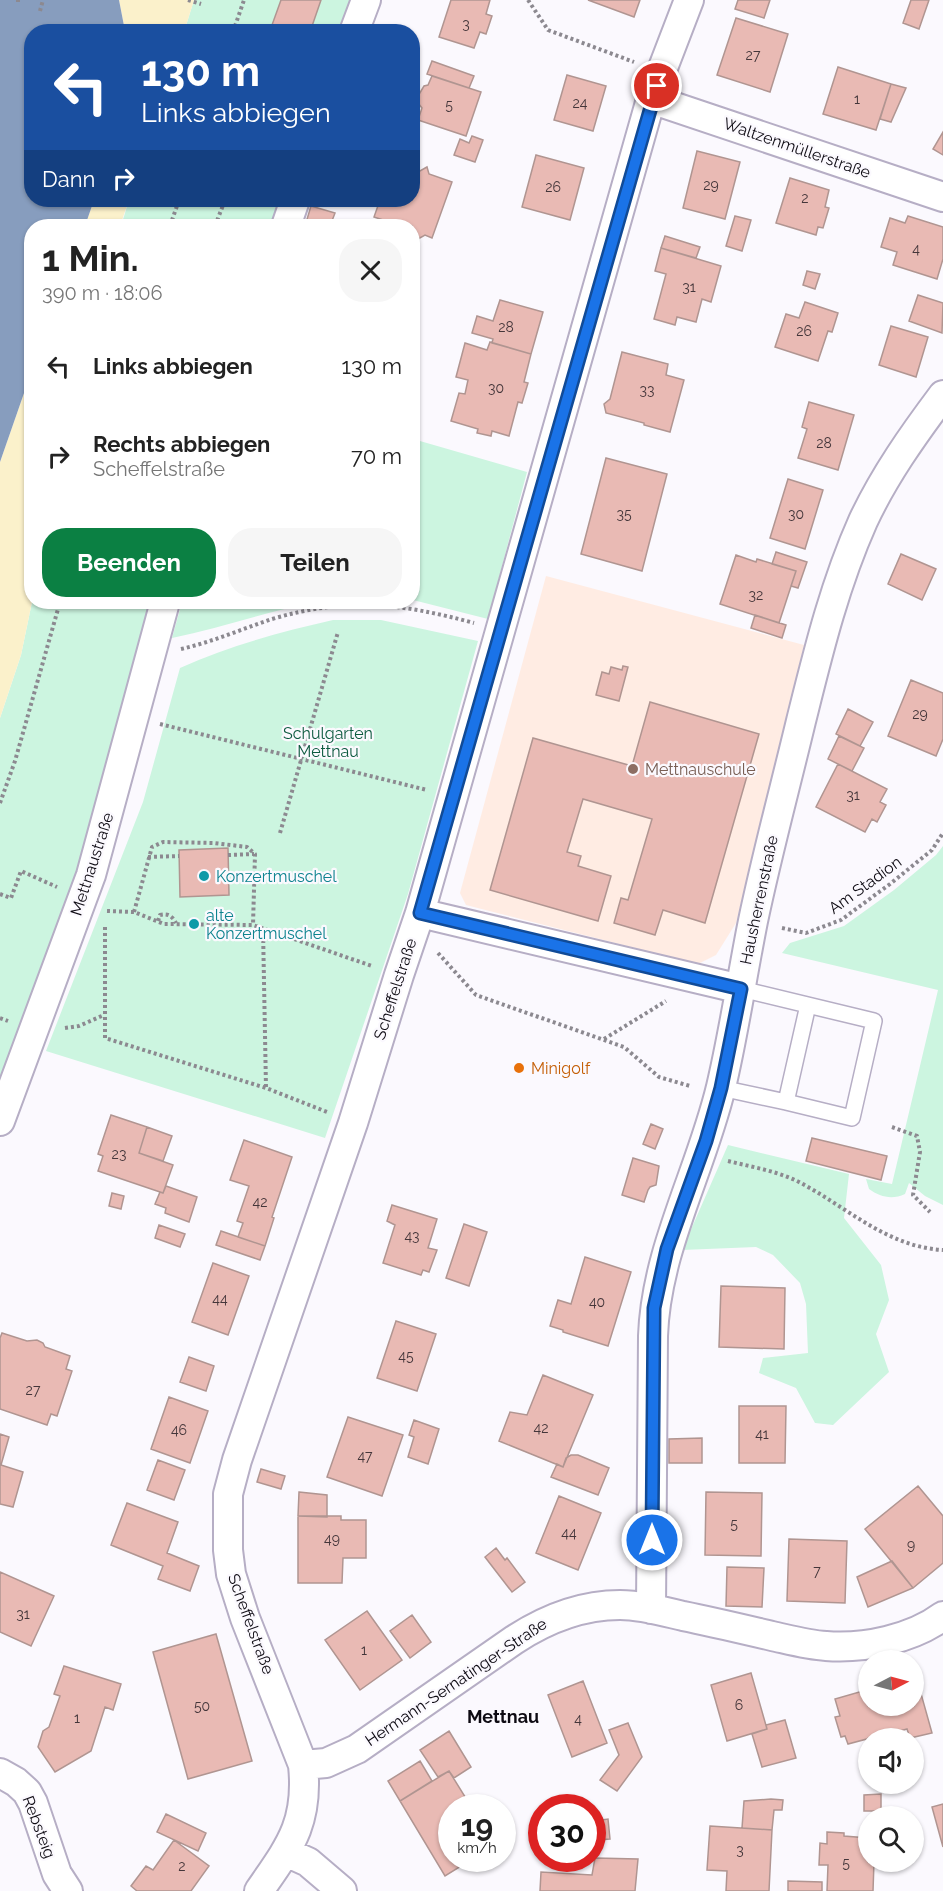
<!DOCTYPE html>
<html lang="de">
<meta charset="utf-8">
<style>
body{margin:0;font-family:Raleway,sans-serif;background:#f6f6f6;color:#222;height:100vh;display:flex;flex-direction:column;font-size:22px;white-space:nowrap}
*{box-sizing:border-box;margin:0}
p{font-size:20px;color:#767676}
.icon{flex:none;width:33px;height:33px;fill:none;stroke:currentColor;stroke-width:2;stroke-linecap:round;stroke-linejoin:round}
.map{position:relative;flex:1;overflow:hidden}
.drawer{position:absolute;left:24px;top:219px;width:396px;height:390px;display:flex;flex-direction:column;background:#fff;border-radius:24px;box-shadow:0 2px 4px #0004}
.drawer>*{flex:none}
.banner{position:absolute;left:24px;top:24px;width:396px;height:183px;border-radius:24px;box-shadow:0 2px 4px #0004;background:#1a4fa0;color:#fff;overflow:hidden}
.needle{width:39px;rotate:84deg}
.controls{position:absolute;left:858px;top:1650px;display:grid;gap:12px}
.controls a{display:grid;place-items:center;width:66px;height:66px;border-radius:50%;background:#fff;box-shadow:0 2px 4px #0004;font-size:30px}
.speed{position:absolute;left:438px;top:1794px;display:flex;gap:12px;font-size:30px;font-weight:700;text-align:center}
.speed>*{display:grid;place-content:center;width:78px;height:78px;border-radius:50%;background:#fff;box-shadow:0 2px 4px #0004;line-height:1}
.speed small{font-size:15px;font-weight:400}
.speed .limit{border:9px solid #d22;background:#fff;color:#111}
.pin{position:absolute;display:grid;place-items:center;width:51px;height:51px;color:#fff;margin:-26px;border:3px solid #fff;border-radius:50%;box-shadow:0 2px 6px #0007}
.me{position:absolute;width:66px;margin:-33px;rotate:0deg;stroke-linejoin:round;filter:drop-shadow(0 0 4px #0008)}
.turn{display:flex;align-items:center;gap:21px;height:126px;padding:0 18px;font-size:27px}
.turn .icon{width:78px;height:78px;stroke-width:2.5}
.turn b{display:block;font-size:42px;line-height:51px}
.then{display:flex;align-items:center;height:57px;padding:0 18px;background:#0003;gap:12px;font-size:22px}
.round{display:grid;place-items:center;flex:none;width:63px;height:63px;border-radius:24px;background:#f6f6f6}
.overview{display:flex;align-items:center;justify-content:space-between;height:102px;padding:0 18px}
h1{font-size:36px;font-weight:700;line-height:45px}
.cta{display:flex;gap:12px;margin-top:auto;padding:12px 18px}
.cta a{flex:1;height:69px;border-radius:24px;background:#0b8043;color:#fff;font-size:24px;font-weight:700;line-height:69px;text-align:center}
.cta a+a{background:#f6f6f6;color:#222}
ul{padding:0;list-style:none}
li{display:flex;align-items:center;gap:18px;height:90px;padding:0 18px}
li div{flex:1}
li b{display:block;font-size:22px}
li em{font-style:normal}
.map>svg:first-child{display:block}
.education{fill:#ffece3}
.green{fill:#ccf5e0}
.sand{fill:#fbf1cb}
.water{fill:#879dbe}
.building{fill:#e9bab4;stroke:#b09591;stroke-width:1.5}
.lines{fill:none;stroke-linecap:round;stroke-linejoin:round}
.lane-casing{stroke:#b6aec5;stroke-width:18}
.street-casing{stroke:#b6aec5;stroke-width:32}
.path{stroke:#8c8990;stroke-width:4;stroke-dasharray:3 3;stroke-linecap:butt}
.lane{stroke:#fff;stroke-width:15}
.street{stroke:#fff;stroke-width:28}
.route-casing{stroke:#114b97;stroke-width:15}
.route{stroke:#1a73e8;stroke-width:10}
.education-dot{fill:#8d6e63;stroke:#fbf9fe;stroke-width:2}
.culture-dot{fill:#0f9aa8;stroke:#fbf9fe;stroke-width:2}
.food-dot{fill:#e8710a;stroke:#fbf9fe;stroke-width:2}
.labels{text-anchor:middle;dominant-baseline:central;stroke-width:4.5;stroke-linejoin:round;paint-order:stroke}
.number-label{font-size:14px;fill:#44363a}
.street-label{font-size:16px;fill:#0d0a12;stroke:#fbf9fe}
.park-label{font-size:16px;fill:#0c5a3f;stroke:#fbf9fe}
.education-label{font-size:16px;fill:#785e54;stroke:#fbf9fe;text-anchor:start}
.culture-label{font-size:16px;fill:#0d838f;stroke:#fbf9fe;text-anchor:start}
.food-label{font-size:16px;fill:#c56008;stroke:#fbf9fe;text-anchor:start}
.neighbourhood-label{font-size:18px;font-weight:bold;fill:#0d0a12;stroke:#fbf9fe}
</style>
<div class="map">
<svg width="943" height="1891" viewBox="0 0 943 1891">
<rect width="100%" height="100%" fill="#fbf9fe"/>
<!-- education -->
<path class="education" d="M546 576 804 645 736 923 716 955 698 964 466 905 460 893Z"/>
<!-- green -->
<path class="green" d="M194 0H357L346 31 184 32Z
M129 200H288L279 226H121Z
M413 439 527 472 488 619 413 600Z
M32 602H161L81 869 0 1094V718L21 655Z
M182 602H317C268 611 221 628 172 638Z
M333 620H381L478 641 408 894 325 1138 46 1051 143 802 180 668C229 646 280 632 333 620Z
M943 846V1205L925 1196 909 1183 905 1194C892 1200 880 1197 869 1189L866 1179 892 1184 938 990 782 953 790 943 844 926 894 890 936 855Z
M728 1145 849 1174 844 1218 881 1265 889 1300 876 1334 889 1372 833 1425 815 1423 796 1388 759 1373 763 1358 808 1353 806 1304 800 1283 773 1255 756 1247 682 1250Z"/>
<!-- sand -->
<path class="sand" d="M119 0H194L184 32 125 31Z
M94 200H129L120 226H85Z
M31 373 32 602 21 655 0 718V462Z"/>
<!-- water -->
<path class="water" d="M0 0H119L125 31 32 32V200H94L85 226H32L31 373 0 462Z"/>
<!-- building -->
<path class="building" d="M281 0H321L310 32H290L272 25Z
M451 0H490L486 14 492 16 486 34 480 32 474 48 439 37Z
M588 0H640L634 17Z
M738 0H770L764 18 735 9Z
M911 0H929L919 29 903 23Z
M736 18 788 34 770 92 717 75Z
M432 61 474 76 469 88 427 74Z
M838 67 891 84 876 130 823 114Z
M567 75 606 86 593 131 554 120Z
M432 76 481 92 466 136 418 120 422 108 418 103V96L424 86 428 85Z
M891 84 906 88 891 122 880 119Z
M943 132V155L933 149Z
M472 136 483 140 475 162 454 155 460 139 469 143Z
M697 151 740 162 725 219 683 208Z
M536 155 584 168 570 220 522 207Z
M427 167 429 174 452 182 432 238 425 235 418 239 412 231V226H401L374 217 380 200H412V168L420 171Z
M790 178 829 190 825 207 829 208 823 228 818 227 816 235 776 223Z
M311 206 335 213 330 226H305Z
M735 216 751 220 742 251 726 246Z
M908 216 943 227V259L937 279 893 265 897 252 881 247 890 218 905 223Z
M665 236 700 247 696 258 661 248Z
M661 248 721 266 711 302 702 299 696 322 677 317 675 325 654 319 666 274 655 271Z
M807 271 820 274 815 289 803 285Z
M918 295 943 303 942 333 909 321Z
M500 300 543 312 531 354 492 343 493 339 472 333 477 316 493 321Z
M805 302 838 313 832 332 828 331 818 361 775 347 786 314 799 318Z
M891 326 928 337 916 377 879 365Z
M490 342 531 354 524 382 528 383 522 403 518 402 509 436 492 431 491 436 477 433 478 429 451 421 459 393 465 394 468 380 456 377 465 343 487 350Z
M622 352 668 364 666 375 684 380 670 432 644 425V423L606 413 604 404 610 399Z
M809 402 854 415 838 470 798 458 807 429 802 427Z
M606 458 667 474 642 571 581 554Z
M788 479 823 490 805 549 770 538Z
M776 552 807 562 798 588 791 586 796 571 772 564Z
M901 554 936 569 922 600 888 584Z
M736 555 756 562 757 559 796 571 779 623 720 604Z
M755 615 786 625 782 638 751 628Z
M623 666 628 667 619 701 596 695 602 672 609 674 611 667 622 670Z
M911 680 943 693V739L936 756 888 736Z
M650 702 759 734 705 923 663 910 655 935 614 923 621 898 628 900 652 819 583 799 567 852 581 856 578 866 611 876 598 921 490 890 533 738 632 766Z
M848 709 873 722 860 746 836 734Z
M839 736 864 748 852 771 828 759Z
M838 764 887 789 880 802 886 805 877 822 872 819 865 832 816 807Z
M228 848 229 895 180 897 179 850Z
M111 1115 147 1127 139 1153 173 1165 163 1193 98 1171 103 1156 98 1154Z
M651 1124 663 1129 655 1149 643 1144Z
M147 1127 172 1136 163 1161 139 1153Z
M812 1138 887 1156 881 1180 806 1161Z
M244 1140 292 1157 272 1217 274 1218 265 1246 238 1237 243 1223 237 1221 249 1186 230 1180Z
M633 1158 659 1166 656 1185 650 1187 648 1190 644 1202 622 1195Z
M166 1186 197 1197 189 1222 165 1213 166 1208 155 1204 160 1192 163 1193Z
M112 1193 124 1196 121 1209 109 1206Z
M392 1205 437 1219 428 1248 437 1250 429 1272 423 1270 421 1275 383 1263 395 1225 387 1221Z
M464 1224 487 1232 469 1286 446 1278Z
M159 1225 185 1234 180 1247 155 1238Z
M221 1231 265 1246 260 1260 216 1245Z
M585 1257 631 1272 608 1346 563 1332V1330L550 1326 558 1300 571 1304Z
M213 1263 249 1276 228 1335 192 1322Z
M721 1286 785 1288 784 1349 719 1347Z
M396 1321 436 1334 417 1391 377 1378Z
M2 1333 27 1341 37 1340 43 1343 45 1347 70 1356 66 1369 72 1371 57 1416 51 1414 47 1425 0 1409V1338Z
M189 1357 214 1366 206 1391 180 1382Z
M543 1375 593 1395 563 1467 499 1441 510 1412 527 1415Z
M169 1397 208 1411 190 1463 151 1449Z
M739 1406H786L785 1463H739Z
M348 1417 403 1435 382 1496 327 1477Z
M414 1420 439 1429 428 1464 408 1457 414 1437 409 1435Z
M0 1434 9 1437 1 1465 23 1472 13 1507 0 1504Z
M702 1438V1463H669V1439Z
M571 1455H578L609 1468 598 1495 551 1477 557 1464 563 1467 566 1458Z
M158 1460 185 1470 174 1500 147 1490Z
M261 1469 285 1476 281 1489 257 1482Z
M918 1486 943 1516V1563L913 1588 865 1529Z
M299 1492 327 1495V1517L298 1516Z
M706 1492 762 1493 761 1556 705 1555Z
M559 1496 601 1513 578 1570 536 1553Z
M127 1503 178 1522 167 1553 199 1566 190 1591 158 1579 163 1566 111 1545Z
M298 1516H341V1520H366V1558H343L342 1583H298Z
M789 1539 847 1541 845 1603 787 1601Z
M496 1548 505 1560 507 1558 525 1582 512 1592 485 1557Z
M892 1561 913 1588 868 1607 857 1577Z
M727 1567 764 1568 762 1607 726 1606Z
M0 1572 54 1596 31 1646 0 1632Z
M367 1611 402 1660 360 1690 325 1640Z
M412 1615 431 1642 410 1658 390 1631Z
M216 1634 252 1761 188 1779 153 1652Z
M64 1666 121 1684 113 1710 105 1707 91 1751 55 1772 38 1747 43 1731 49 1727 60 1696 54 1694Z
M751 1673 767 1729 727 1741 711 1685Z
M583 1681 607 1743 572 1757 548 1695Z
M868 1685V1706H914V1691L920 1690 932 1733 910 1738 907 1729 893 1733 894 1738H868V1741L867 1739 848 1744 845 1736 841 1737 835 1717 840 1716 835 1699 863 1691 862 1687Z
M785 1720 796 1758 762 1767 752 1734 767 1729 766 1725Z
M628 1723 642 1757 617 1791 600 1780 619 1755 609 1730Z
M449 1731 471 1767 454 1778 449 1771 438 1777 420 1750Z
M420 1761 432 1781 400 1801 388 1781Z
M449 1771 472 1808H452V1858H474L445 1876 400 1801Z
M881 1794V1811H864V1795Z
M771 1799 783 1800 782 1810H774L772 1830 742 1828 744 1801Z
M943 1804V1847L932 1807Z
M166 1814 206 1833 198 1851 157 1832Z
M608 1819 610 1839 597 1840 595 1821Z
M710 1826 772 1830 769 1891H726L727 1871 707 1870Z
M827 1832 844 1833V1836L868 1838V1862H874L873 1891H827L828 1865H819L820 1843 827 1844Z
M174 1840 209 1866 191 1891H137L131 1886 146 1866 153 1870Z
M595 1858 638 1859 635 1891H540L541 1872 592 1875Z
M788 1881 822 1882V1891H788Z"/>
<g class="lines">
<!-- lane casing -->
<g class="lane-casing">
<path id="lane" d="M741 989 874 1021 852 1118 786 1102 808 1005
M721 1088 786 1102"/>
</g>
<!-- street casing -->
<g class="street-casing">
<path id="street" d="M354 32 366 0
M651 99 943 197
M286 226 295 200
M420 913 741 989
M0 1121 91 875 165 602
M651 1609 653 1336C656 1249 701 1171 721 1087 734 1032 742 976 753 921 767 854 785 788 801 721 818 653 834 586 863 521 884 476 913 435 943 395
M303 1765 245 1618 231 1574 228 1550V1494L237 1460 353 1123 399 975 420 913 651 99 689 0
M0 1773 16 1782 27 1792 33 1803 57 1874 68 1891
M286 1852 308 1862 342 1891
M259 1891C290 1846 309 1823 303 1765L326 1763 357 1749 514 1640C546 1619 580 1605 620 1605 641 1605 662 1611 683 1616 713 1622 742 1629 772 1636 790 1640 808 1645 826 1646 864 1649 912 1639 943 1616"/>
</g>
<!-- path -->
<path class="path" d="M188 0 201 4
M528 0 548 30 634 62
M18 2V0
M40 11 43 0
M233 32 244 0
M170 226 179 200
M215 226 225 200
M181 649C212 642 242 629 272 619 347 597 400 603 474 623
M160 724 427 790
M0 803 15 761 60 602
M280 833 338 632
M228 855 254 854
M148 857 179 856
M0 894 11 898 21 871 57 887
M107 911 134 912 164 924 253 925 372 966
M134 912 152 847 163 842 214 843 247 847 255 854 253 925
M158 921 160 915C168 913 172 916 176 923
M105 927V1038L266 1088 327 1112
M263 928 266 1088
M782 928 806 933 841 920 890 884 932 850 943 833
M438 953 476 995 624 1047 659 1077 690 1086
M0 1018 8 1021
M65 1028 79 1026 104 1015
M604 1039 666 1001
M892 1127 917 1136 920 1152 913 1195 930 1212
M728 1161C752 1167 777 1171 799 1182 847 1207 887 1247 943 1250"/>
<!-- lane -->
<use href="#lane" class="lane"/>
<!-- street -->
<use href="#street" class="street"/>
</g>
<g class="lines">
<!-- route casing -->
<g class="route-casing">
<path id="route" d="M652 1540 654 1308 667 1249 706 1141 721 1088 741 989 420 913 657 86"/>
</g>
<!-- route -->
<use href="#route" class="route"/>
</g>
<!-- markers -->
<circle class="education-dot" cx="633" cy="769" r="6"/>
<g class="culture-dot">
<circle cx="204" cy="876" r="6"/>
<circle cx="194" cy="924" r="6"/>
</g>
<circle class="food-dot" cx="519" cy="1068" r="6"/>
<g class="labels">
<!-- number labels -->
<g class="number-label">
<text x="466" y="24">3</text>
<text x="753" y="55">27</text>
<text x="857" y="99">1</text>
<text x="580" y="103">24</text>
<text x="449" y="105">5</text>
<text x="711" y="185">29</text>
<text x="553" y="187">26</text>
<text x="805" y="198">2</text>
<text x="916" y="249">4</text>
<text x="689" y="287">31</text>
<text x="506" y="327">28</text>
<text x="804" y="331">26</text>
<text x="496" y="388">30</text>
<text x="647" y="390">33</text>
<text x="824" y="443">28</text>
<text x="624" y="514">35</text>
<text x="796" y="514">30</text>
<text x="756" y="595">32</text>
<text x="920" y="714">29</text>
<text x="853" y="795">31</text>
<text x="119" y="1154">23</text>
<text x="260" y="1202">42</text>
<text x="412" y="1236">43</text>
<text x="220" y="1299">44</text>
<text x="597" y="1302">40</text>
<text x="406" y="1356">45</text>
<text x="33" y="1390">27</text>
<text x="541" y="1428">42</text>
<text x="179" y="1430">46</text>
<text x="762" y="1434">41</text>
<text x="365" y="1456">47</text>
<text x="734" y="1524">5</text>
<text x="569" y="1533">44</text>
<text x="332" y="1539">49</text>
<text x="911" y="1545">9</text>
<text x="817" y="1571">7</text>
<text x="23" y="1614">31</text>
<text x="364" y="1650">1</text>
<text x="739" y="1705">6</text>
<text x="202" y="1706">50</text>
<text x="77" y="1718">1</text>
<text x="578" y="1719">4</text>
<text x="740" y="1850">3</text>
<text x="846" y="1863">5</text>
<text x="182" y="1866">2</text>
</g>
<!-- street labels -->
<g class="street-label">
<text transform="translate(797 148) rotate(19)">Waltzenmüllerstraße</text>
<text transform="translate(92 864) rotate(-72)">Mettnaustraße</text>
<text transform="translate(865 885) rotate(-36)">Am Stadion</text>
<text transform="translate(759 900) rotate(-78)">Hausherrenstraße</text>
<text transform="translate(395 989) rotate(-72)">Scheffelstraße</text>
<text transform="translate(251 1624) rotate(70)">Scheffelstraße</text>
<text transform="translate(456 1682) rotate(-34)">Hermann-Sernatinger-Straße</text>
<text transform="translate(39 1827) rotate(69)">Rebsteig</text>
</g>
<!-- park labels -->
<g class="park-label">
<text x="328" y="733">Schulgarten<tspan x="328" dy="18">Mettnau</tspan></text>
</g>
<!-- education labels -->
<g class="education-label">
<text x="645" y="769">Mettnauschule</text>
</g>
<!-- culture labels -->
<g class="culture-label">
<text x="216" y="876">Konzertmuschel</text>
<text x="206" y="915">alte<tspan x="206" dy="18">Konzertmuschel</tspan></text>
</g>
<!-- food labels -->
<g class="food-label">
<text x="531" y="1068">Minigolf</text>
</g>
<!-- neighbourhood labels -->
<g class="neighbourhood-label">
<text x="503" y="1716">Mettnau</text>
</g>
</g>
</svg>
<div class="controls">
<a><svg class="needle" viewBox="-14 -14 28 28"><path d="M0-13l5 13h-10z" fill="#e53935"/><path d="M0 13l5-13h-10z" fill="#767676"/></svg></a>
<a><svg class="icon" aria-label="sound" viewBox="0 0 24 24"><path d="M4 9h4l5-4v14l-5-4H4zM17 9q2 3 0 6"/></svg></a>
<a><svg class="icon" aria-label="search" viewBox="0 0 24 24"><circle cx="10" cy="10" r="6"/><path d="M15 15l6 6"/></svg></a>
</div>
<div class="speed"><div>19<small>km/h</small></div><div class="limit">30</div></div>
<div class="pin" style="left:657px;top:86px;background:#d93025"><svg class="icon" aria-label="arrive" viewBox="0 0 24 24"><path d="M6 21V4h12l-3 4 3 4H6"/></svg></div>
<svg class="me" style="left:652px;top:1540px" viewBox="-20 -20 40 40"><circle r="17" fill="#1a73e8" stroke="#fff" stroke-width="3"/><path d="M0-11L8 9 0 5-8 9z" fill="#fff"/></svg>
<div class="banner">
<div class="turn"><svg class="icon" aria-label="left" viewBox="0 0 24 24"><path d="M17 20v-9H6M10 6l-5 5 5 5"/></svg><div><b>130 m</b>Links abbiegen</div></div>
<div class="then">Dann<svg class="icon" aria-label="right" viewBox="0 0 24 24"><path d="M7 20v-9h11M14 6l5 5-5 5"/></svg></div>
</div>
<section class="drawer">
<div class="overview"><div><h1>1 Min.</h1><p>390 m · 18:06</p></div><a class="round"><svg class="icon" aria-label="close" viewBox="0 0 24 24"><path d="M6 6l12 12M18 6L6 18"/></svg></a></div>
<ul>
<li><svg class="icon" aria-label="left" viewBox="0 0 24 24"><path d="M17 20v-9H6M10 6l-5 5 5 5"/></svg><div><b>Links abbiegen</b></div><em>130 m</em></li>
<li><svg class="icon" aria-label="right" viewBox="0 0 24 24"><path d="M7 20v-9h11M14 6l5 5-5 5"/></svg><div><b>Rechts abbiegen</b><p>Scheffelstraße</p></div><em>70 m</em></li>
</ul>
<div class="cta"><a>Beenden</a><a>Teilen</a></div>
</section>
</div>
